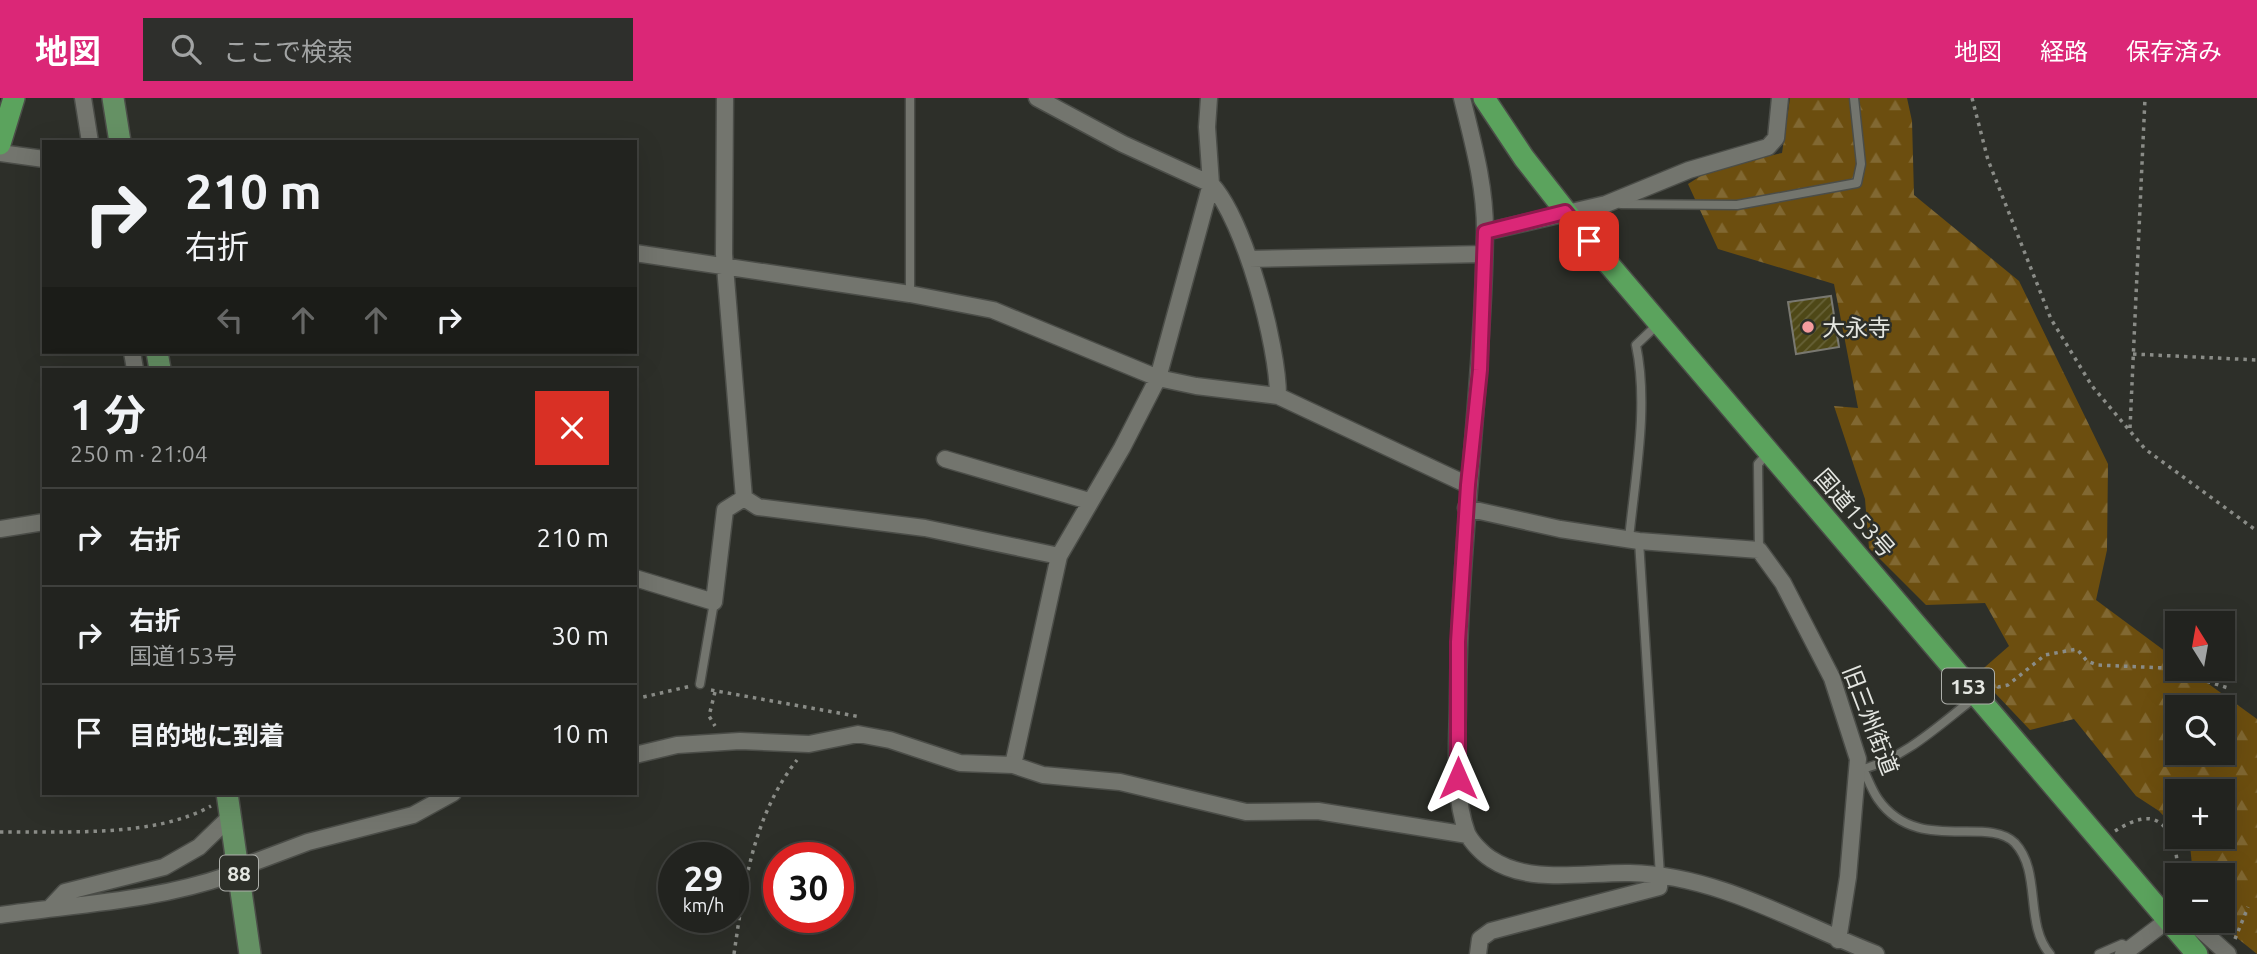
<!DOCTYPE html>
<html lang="ja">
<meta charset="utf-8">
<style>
body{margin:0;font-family:Ubuntu,"Noto Sans JP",sans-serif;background:#2e2f2c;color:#f1f3f6;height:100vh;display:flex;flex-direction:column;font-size:26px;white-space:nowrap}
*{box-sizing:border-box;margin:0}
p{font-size:23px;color:#a2a4a4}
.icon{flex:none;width:38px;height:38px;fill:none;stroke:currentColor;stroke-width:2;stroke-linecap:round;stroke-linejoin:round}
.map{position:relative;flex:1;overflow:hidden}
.details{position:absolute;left:42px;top:270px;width:595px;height:427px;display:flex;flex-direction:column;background:#22231f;border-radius:0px;box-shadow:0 7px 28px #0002,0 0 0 2px #3f403d}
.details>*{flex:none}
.banner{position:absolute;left:42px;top:42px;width:595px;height:214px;border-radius:0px;box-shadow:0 7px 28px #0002,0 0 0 2px #3f403d;background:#22231f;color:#f1f3f6;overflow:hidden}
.needle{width:46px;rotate:349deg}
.controls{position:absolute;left:2165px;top:513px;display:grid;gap:14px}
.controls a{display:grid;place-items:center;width:70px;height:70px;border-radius:0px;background:#22231f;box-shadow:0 7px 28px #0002,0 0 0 2px #3f403d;font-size:35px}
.speed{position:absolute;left:658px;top:744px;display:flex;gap:14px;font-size:35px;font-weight:700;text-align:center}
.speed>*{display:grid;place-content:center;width:91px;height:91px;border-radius:50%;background:#22231f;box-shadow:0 7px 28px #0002,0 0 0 2px #3f403d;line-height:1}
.speed small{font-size:18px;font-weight:400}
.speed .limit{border:10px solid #d22;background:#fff;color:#111}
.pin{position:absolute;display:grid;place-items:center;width:60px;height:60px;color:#fff;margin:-30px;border-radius:14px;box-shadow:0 4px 10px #0006}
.me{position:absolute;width:77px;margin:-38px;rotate:0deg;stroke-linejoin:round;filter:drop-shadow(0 0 5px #0008)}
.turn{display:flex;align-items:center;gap:24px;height:147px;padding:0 28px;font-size:32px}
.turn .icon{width:91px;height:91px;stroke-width:2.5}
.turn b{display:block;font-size:49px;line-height:60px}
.lanes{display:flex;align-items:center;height:66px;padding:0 28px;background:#0003;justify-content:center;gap:35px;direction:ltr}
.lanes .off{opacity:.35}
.round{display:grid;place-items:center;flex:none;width:74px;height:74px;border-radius:0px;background:#2e2f2c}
.headline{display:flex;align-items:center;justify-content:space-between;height:119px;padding:0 28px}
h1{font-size:42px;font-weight:700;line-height:52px}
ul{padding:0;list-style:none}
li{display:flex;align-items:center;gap:21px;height:98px;padding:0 28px;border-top:2px solid #3f403d}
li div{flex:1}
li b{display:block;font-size:26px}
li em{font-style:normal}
header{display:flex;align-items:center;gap:42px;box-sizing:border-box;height:98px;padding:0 35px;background:#db2777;color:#fff}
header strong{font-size:33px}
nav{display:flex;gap:38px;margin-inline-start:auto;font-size:24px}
.search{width:490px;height:63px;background:#2e2f2c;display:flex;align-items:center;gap:18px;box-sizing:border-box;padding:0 24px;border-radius:0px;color:#a2a4a4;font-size:26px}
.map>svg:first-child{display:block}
.forest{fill:url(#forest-firs);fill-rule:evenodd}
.building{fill:url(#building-hatch);stroke:#797870;stroke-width:2}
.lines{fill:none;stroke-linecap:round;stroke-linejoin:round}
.lane-casing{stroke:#4b4d48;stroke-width:11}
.street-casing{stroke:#4b4d48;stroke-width:19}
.primary-casing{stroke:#4b4d48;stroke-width:24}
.highway-casing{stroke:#4b4d48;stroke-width:24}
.path{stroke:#8a8c87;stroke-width:3.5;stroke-dasharray:3.5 5;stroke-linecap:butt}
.lane{stroke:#73756e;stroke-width:8}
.street{stroke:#73756e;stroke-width:16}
.primary{stroke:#659164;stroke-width:21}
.highway{stroke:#5ba35d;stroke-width:21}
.route-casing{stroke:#8e194d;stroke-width:18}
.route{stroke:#db2777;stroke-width:12}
.poi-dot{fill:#f59b9e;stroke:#2d2f29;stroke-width:2.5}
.labels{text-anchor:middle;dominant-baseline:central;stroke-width:5;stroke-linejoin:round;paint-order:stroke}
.shield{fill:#2d2f29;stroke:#adafaa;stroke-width:2}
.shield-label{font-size:21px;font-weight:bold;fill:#e4e6e1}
.poi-label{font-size:23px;fill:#e4e6e1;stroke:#2d2f29;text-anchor:start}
.street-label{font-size:23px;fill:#e4e6e1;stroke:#2d2f29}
</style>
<header>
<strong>地図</strong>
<div class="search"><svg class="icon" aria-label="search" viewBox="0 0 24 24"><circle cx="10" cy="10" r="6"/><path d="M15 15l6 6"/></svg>ここで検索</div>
<nav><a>地図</a><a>経路</a><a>保存済み</a></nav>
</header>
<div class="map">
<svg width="2257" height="856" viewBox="0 0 2257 856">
<defs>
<pattern id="forest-firs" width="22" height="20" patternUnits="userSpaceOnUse" patternTransform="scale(1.75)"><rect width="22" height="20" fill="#6c4e0f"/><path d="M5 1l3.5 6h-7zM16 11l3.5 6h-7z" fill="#816832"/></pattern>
<pattern id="building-hatch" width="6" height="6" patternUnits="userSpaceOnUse" patternTransform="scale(1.75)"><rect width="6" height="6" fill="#4e4817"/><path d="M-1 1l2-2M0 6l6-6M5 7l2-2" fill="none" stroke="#676238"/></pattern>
</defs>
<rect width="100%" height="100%" fill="#2d2f29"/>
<!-- forest -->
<path class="forest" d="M1790 0H1907L1912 23 1914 97 2019 183 2108 366 2107 452 2096 502 2177 562V570L2188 571 2257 621V856L2216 823 2222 822V777H2193L2190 747 2183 739 2222 738V693H2177V732L2159 713 2136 698 2074 621 2030 632 1977 576 2009 548 1985 505 1926 507 1869 450 1865 401 1834 308 1858 310 1834 186 1718 151 1688 86 1713 70 1782 55ZM2177 609H2222V654H2177Z"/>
<!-- building -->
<path class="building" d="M1831 198 1839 249 1796 256 1788 204Z"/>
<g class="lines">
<!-- lane casing -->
<g class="lane-casing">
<path id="lane" d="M1621 106 1737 107 1857 85 1861 66 1854 0
M1591 140 1605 108
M910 196V0
M1629 441C1635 379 1649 308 1636 247L1657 227
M1639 443 1660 778
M1759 452 1758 366 1768 355
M700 586 714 504
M1861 667C1867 678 1871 691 1878 701 1917 757 1987 717 2015 745 2042 774 2024 826 2050 856
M1863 671C1907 659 1941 625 1977 598
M2099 856 2122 846 2131 850"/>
</g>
<!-- street casing -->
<g class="street-casing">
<path id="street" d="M83 0 90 44
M725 0 724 156 744 400
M1037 0 1123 46 1211 86C1245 123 1278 248 1278 298
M1462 0C1473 45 1485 86 1485 133 1483 289 1459 444 1458 600 1458 643 1452 694 1467 735 1471 744 1483 756 1491 761 1530 787 1585 774 1630 775 1718 777 1796 825 1876 856
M0 55 44 61
M1485 134 1606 106 1689 72 1768 49 1776 40 1780 0
M635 155 910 196 993 212 1158 280 1196 288 1278 298 1468 387
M1249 161 1484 156
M132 254 135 271
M945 361 1089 403
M744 400 758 409 925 430 1059 458
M1466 410 1560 431 1639 443 1759 452 1783 485 1832 580 1858 661 1848 779 1838 842
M0 431 44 424
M635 480 714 504 725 412 744 400
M635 657 677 647 740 643 809 646 858 636 890 642 960 665 1013 667 1043 677 1120 684 1246 714 1318 713 1468 737
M1013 667 1059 458 1122 350 1158 280 1211 86 1207 29 1209 0
M252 765 308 744 413 717 453 695
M50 810 65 794 164 769 199 749 231 718
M0 817C78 806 155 803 229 777
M2190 822 2228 856
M1478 856 1480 841 1491 833 1659 789 1660 778
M2123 856 2168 822 2177 821"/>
</g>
<!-- primary casing -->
<g class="primary-casing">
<path id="primary" d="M113 0 120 44
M157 254 160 271
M227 695 250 856"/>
</g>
<!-- highway casing -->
<g class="highway-casing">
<path id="highway" d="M1484 0 1524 60 1589 143 2197 856
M0 46 14 0"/>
</g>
<!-- path -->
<path class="path" d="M1972 0 1988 62 2051 221 2092 288 2145 351 2257 433
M2133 256 2257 262
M2130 330 2145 0
M1991 583 1998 589 2008 587 2045 557 2077 551 2087 563 2097 567 2165 570 2228 590
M711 592 861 619
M715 594 709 618 715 628
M635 601 691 588
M2115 733C2125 727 2139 719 2151 721 2173 725 2179 760 2177 777
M0 734C64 733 154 740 211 708
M2174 801 2177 779
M2235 841 2248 809
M734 856C744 787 753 718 797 662"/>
<!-- lane -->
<use href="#lane" class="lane"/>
<!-- street -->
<use href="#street" class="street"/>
<!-- primary -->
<use href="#primary" class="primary"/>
<!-- highway -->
<use href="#highway" class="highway"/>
</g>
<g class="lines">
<!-- route casing -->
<g class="route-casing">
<path id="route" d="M1458 680V544L1468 387 1480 272 1485 134 1565 114 1589 143"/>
</g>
<!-- route -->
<use href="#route" class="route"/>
</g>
<!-- markers -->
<circle class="poi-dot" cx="1808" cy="229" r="7"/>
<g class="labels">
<!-- shield labels -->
<g class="shield">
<rect x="1942" y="570.5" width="52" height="35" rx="5"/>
<rect x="220" y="757.5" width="38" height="35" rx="5"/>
</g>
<g class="shield-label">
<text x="1968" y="588">153</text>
<text x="239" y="775">88</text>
</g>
<!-- poi labels -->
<g class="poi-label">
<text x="1822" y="229">大永寺</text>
</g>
<!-- street labels -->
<g class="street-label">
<text transform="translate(1855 415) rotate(49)">国道153号</text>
<text transform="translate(1871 622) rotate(69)">旧三州街道</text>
</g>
</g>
</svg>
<div class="controls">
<a><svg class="needle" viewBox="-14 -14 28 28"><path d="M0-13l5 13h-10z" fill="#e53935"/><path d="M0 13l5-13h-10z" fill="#a2a4a4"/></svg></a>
<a><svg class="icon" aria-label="search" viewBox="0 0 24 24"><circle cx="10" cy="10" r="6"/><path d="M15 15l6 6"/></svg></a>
<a>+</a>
<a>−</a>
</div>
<div class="speed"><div>29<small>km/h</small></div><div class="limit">30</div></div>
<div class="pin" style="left:1589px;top:143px;background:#d93025"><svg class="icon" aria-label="arrive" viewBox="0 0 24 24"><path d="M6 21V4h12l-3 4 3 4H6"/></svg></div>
<svg class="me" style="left:1458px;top:680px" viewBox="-20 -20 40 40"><path d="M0-17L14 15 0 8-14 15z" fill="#db2777" stroke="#fff" stroke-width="4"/></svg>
<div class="banner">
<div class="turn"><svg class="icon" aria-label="right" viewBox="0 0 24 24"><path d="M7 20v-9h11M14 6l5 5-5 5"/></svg><div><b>210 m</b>右折</div></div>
<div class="lanes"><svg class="icon off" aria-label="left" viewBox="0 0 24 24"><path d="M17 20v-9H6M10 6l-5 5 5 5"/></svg><svg class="icon off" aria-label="ahead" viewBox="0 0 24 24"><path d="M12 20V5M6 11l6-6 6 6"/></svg><svg class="icon off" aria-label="ahead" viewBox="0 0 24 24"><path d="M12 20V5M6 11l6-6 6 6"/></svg><svg class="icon" aria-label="right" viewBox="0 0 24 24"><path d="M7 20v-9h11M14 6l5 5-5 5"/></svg></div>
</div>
<section class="details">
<div class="headline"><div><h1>1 分</h1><p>250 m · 21:04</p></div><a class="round" style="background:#d93025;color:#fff"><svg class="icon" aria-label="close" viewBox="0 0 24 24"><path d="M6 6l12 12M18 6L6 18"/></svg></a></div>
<ul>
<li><svg class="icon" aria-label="right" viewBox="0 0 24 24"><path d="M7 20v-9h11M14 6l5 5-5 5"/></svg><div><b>右折</b></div><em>210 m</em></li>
<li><svg class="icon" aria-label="right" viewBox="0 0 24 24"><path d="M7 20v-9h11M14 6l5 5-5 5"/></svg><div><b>右折</b><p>国道153号</p></div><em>30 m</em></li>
<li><svg class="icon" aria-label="arrive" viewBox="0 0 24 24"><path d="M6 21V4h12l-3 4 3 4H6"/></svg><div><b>目的地に到着</b></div><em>10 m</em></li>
</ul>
</section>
</div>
